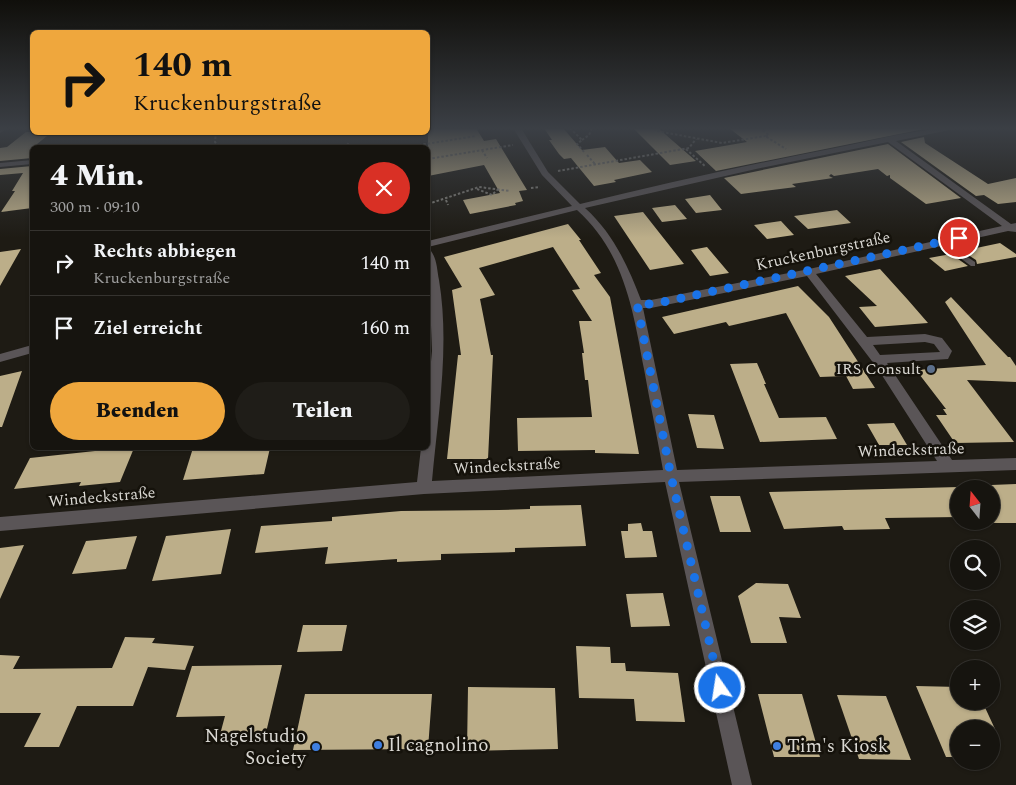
<!DOCTYPE html>
<html lang="de">
<meta charset="utf-8">
<style>
body{margin:0;font-family:Spectral,serif;background:#1f1d18;color:#f1f3f6;height:100vh;display:flex;flex-direction:column;font-size:19px;white-space:nowrap}
*{box-sizing:border-box;margin:0}
p{font-size:16px;color:#9e9e9e}
.icon{flex:none;width:28px;height:28px;fill:none;stroke:currentColor;stroke-width:2;stroke-linecap:round;stroke-linejoin:round}
.map{position:relative;flex:1;overflow:hidden}
.sheet{position:absolute;left:30px;top:145px;width:400px;height:305px;display:flex;flex-direction:column;background:#16140f;border-radius:8px;box-shadow:0 1px 4px #0004,0 0 0 1px #35332f}
.sheet>*{flex:none}
.banner{position:absolute;left:30px;top:30px;width:400px;height:105px;border-radius:8px;box-shadow:0 1px 4px #0004,0 0 0 1px #35332f;background:#efa73d;color:#111;overflow:hidden}
.needle{width:32px;rotate:343deg}
.controls{position:absolute;left:950px;top:480px;display:grid;gap:10px}
.controls a{display:grid;place-items:center;width:50px;height:50px;border-radius:50%;background:#16140f;box-shadow:0 1px 4px #0004,0 0 0 1px #35332f;font-size:25px}
.pin{position:absolute;display:grid;place-items:center;width:42px;height:42px;color:#fff;margin:-21px;border:2px solid #fff;border-radius:50%;box-shadow:0 1px 5px #0007}
.me{position:absolute;width:55px;margin:-28px;rotate:347deg;stroke-linejoin:round;filter:drop-shadow(0 0 4px #0008)}
.turn{display:flex;align-items:center;gap:18px;height:105px;padding:0 20px;font-size:22px}
.turn .icon{width:65px;height:65px;stroke-width:2.5}
.turn b{display:block;font-size:35px;line-height:42px}
.round{display:grid;place-items:center;flex:none;width:52px;height:52px;border-radius:26px;background:#1f1d18}
.overview{display:flex;align-items:center;justify-content:space-between;height:85px;padding:0 20px}
h1{font-size:30px;font-weight:800;line-height:38px}
.button{display:flex;gap:10px;margin-top:auto;padding:10px 20px}
.button a{flex:1;height:58px;border-radius:30px;background:#efa73d;color:#111;font-size:20px;font-weight:800;line-height:58px;text-align:center}
.button a+a{background:#1f1d18;color:#f1f3f6}
ul{padding:0;list-style:none}
li{display:flex;align-items:center;gap:15px;height:65px;padding:0 20px;border-top:1px solid #35332f}
li div{flex:1}
li b{display:block;font-size:19px}
li em{font-style:normal}
.map>svg:first-child{display:block}
.building{fill:#bcae89}
.lines{fill:none;stroke-linecap:round;stroke-linejoin:round}
.path{stroke:#82807a;stroke-width:2;stroke-dasharray:2.5 2;stroke-linecap:butt}
.lane{fill:#5a5557;fill-rule:evenodd}
.street{fill:#5a5557;fill-rule:evenodd}
.route{stroke:#1a73e8;stroke-width:9;stroke-dasharray:0 16.2}
.service-dot{fill:#5c6f8a;stroke:#15120b;stroke-width:2}
.shop-dot{fill:#3f7fe0;stroke:#15120b;stroke-width:2}
.labels{text-anchor:middle;dominant-baseline:central;stroke-width:5;stroke-linejoin:round;paint-order:stroke}
.street-label{font-size:16px;fill:#dad8d3;stroke:#15120b}
.poi-label{font-size:16px;fill:#dad8d3;stroke:#15120b;text-anchor:end}
.near-poi-label{font-size:19px;fill:#dad8d3;stroke:#15120b;text-anchor:start}
</style>
<div class="map">
<svg width="1016" height="785" viewBox="0 0 1016 785">
<rect width="100%" height="100%" fill="#1e1b14"/>
<!-- building -->
<path class="building" d="M441 128H476L484 141 496 139 527 190 519 191 523 201 515 203 516 205 470 214 463 200 500 193 484 165 428 176V130Z
M544 128H563L582 150 605 147 619 163 640 160 652 172 614 180 616 182 594 186 571 158 564 159 559 154 549 140H552Z
M633 128H658L696 161 670 165Z
M729 128H924V129L716 171 695 151 747 142Z
M26 132H52L37 144H45L43 148H32V158L0 161V148L7 147Z
M924 137 925 143 988 184 1016 178V202L998 204 984 195 976 196 901 142Z
M888 144 961 198 926 204 890 178V175L887 176 878 169 834 176 831 174 829 176 833 178 792 184 796 187 741 194 724 178Z
M32 166V208L1 212 15 191H12L23 173 0 175V169Z
M710 195 722 210 696 213 685 199Z
M675 205 687 219 662 222 652 208Z
M837 210 851 223 808 229 794 216Z
M643 212 684 264 650 270 614 216Z
M781 221 794 235 767 239 754 225Z
M568 224 581 240H579L601 273 594 275 610 297 639 454 595 453V450L518 451 517 418 592 417 588 380H585L582 353H584L579 321H592L572 290 580 289 553 247 479 268 495 295 480 299 491 355H493L488 459H447L458 355H461L452 290 462 287 444 257Z
M1000 243 1016 254V257L977 264 976 260 962 251Z
M707 247 729 273 710 276 691 250Z
M21 249 0 286V252Z
M951 254 968 266 945 271 929 258Z
M880 269 908 300 928 323 875 327 859 307 877 306 845 276Z
M798 286 829 317 875 388 853 389 846 376 820 377 786 313 729 326 726 322 674 334 662 317Z
M951 297 1008 357H1010L1016 366V382L967 380 1014 442 955 443 936 415H947L943 409H946L916 370 986 365 945 302Z
M757 363 766 384H764L779 418 826 417 837 439 760 442 730 364Z
M22 371 2 427H0V376Z
M688 414 714 415 724 449 697 448Z
M894 423 907 445H879L867 424Z
M96 448H134L120 482 79 486 81 482 14 489 30 458 95 451Z
M193 448H270L264 474 183 480Z
M1016 484V523H991V485Z
M959 487V517L885 518 890 529 844 530 842 526 784 529 769 492Z
M710 496H740L751 532H720Z
M581 505 586 546 515 548V552L441 554V560L397 562V559L325 564 328 547 255 553 261 526 332 521V517L401 511 499 510 530 509V506Z
M641 523 643 531H652L657 557 625 558 621 531H628V524Z
M231 529 221 574 152 581 166 536Z
M137 536 126 569 72 574 86 541Z
M24 545 0 599V548Z
M756 583 788 584 801 618 779 617 787 643H751L738 596Z
M663 593 670 626 631 627 626 594Z
M303 625H347L342 651 297 652Z
M125 637 155 638 152 643 194 646 185 670 148 667 133 706H77L59 747H24L41 713H0V655L20 656 13 669 112 668Z
M576 646 610 647 611 663H625L626 671 678 673 685 722 636 721 634 699 579 698Z
M282 665 264 741 218 742 225 716 176 717 192 666Z
M916 686 959 687V701H982L995 729H959V757H946Z
M468 687 555 688 558 749 467 751Z
M305 694H432L428 749 293 750Z
M758 694H802L820 757H774Z
M837 695 886 696 911 760 859 759Z"/>
<g class="lines">
<!-- path -->
<path class="path" d="M570 128 582 140 577 144 585 153
M654 128 657 131 722 143 765 136
M759 128 769 135 765 136 786 149
M763 130 777 128
M216 132 215 142 221 148
M379 135 385 132
M582 140 589 135 592 128
M283 148 318 145 336 148
M347 148 348 143
M401 148 476 136
M686 149 706 167
M482 150 487 158
M587 155 595 164
M428 159 513 145
M558 171 689 148 696 139
M531 188 540 187
M477 189 492 195 497 190
M446 200 448 205
M428 204 479 187 510 191"/>
<!-- lane -->
<path class="lane" d="M32 160V164L0 167V163Z
M942 240 975 262V266H971L940 243V241Z"/>
<!-- street -->
<path class="street" d="M0 128H8L0 133Z
M513 128H521L548 172 580 204C666 183 753 164 840 147 879 139 919 128 959 128L896 141 1011 224 1016 223V232L1008 231 816 274 867 337 925 334 942 338 952 351 948 359 887 363 952 460 1016 458V470L679 482 752 785H732L665 482 424 494 0 531V517L417 482 421 448H428V393L432 351 428 250 431 251C437 259 437 270 439 280 450 346 438 415 432 481L663 470C657 436 650 403 644 369 633 310 624 252 577 210L428 247V241L572 206 542 175ZM888 142 1002 226 809 269 651 300H641C628 266 613 233 585 208L756 169ZM807 276 878 369 937 461 677 470 643 308H651ZM925 342 934 344 940 352 880 355 873 345Z
M32 345V353L0 362V354Z"/>
</g>
<!-- sky -->
<linearGradient id="sky" x2="0" y2="1"><stop stop-color="#100f0b"/><stop offset="0.54" stop-color="#3b3f45"/><stop offset="1" stop-color="#3b3f45" stop-opacity="0"/></linearGradient>
<rect width="1016" height="238" fill="url(#sky)"/>
<g class="lines">
<!-- route -->
<path class="route" d="M720 688 671 476 637 304H651L668 301 959 238"/>
</g>
<!-- markers -->
<circle class="service-dot" cx="931" cy="369" r="5"/>
<g class="shop-dot">
<circle cx="378" cy="745" r="5"/>
<circle cx="777" cy="746" r="5"/>
<circle cx="316" cy="747" r="5"/>
</g>
<g class="labels">
<!-- street labels -->
<g class="street-label">
<text transform="translate(823 251) rotate(-12)">Kruckenburgstraße</text>
<text transform="translate(911 450) rotate(-2)">Windeckstraße</text>
<text transform="translate(507 466) rotate(-3)">Windeckstraße</text>
<text transform="translate(102 497) rotate(-5)">Windeckstraße</text>
</g>
<!-- poi labels -->
<g class="poi-label">
<text x="921" y="369">IRS Consult</text>
</g>
<!-- near-poi labels -->
<g class="near-poi-label">
<text x="306" y="736" text-anchor="end">Nagelstudio<tspan x="306" dy="22">Society</tspan></text>
<text x="388" y="745">Il cagnolino</text>
<text x="787" y="746">Tim's Kiosk</text>
</g>
</g>
</svg>
<div class="controls">
<a><svg class="needle" viewBox="-14 -14 28 28"><path d="M0-13l5 13h-10z" fill="#e53935"/><path d="M0 13l5-13h-10z" fill="#9e9e9e"/></svg></a>
<a><svg class="icon" aria-label="search" viewBox="0 0 24 24"><circle cx="10" cy="10" r="6"/><path d="M15 15l6 6"/></svg></a>
<a><svg class="icon" aria-label="layers" viewBox="0 0 24 24"><path d="M12 4l9 5-9 5-9-5zM3 14l9 5 9-5"/></svg></a>
<a>+</a>
<a>−</a>
</div>
<div class="pin" style="left:959px;top:238px;background:#d93025"><svg class="icon" aria-label="arrive" viewBox="0 0 24 24"><path d="M6 21V4h12l-3 4 3 4H6"/></svg></div>
<svg class="me" style="left:720px;top:688px" viewBox="-20 -20 40 40"><circle r="17" fill="#1a73e8" stroke="#fff" stroke-width="3"/><path d="M0-11L8 9 0 5-8 9z" fill="#fff"/></svg>
<div class="banner">
<div class="turn"><svg class="icon" aria-label="right" viewBox="0 0 24 24"><path d="M7 20v-9h11M14 6l5 5-5 5"/></svg><div><b>140 m</b>Kruckenburgstraße</div></div>
</div>
<section class="sheet">
<div class="overview"><div><h1>4 Min.</h1><p>300 m · 09:10</p></div><a class="round" style="background:#d93025;color:#fff"><svg class="icon" aria-label="close" viewBox="0 0 24 24"><path d="M6 6l12 12M18 6L6 18"/></svg></a></div>
<ul>
<li><svg class="icon" aria-label="right" viewBox="0 0 24 24"><path d="M7 20v-9h11M14 6l5 5-5 5"/></svg><div><b>Rechts abbiegen</b><p>Kruckenburgstraße</p></div><em>140 m</em></li>
<li><svg class="icon" aria-label="arrive" viewBox="0 0 24 24"><path d="M6 21V4h12l-3 4 3 4H6"/></svg><div><b>Ziel erreicht</b></div><em>160 m</em></li>
</ul>
<div class="button"><a>Beenden</a><a>Teilen</a></div>
</section>
</div>
